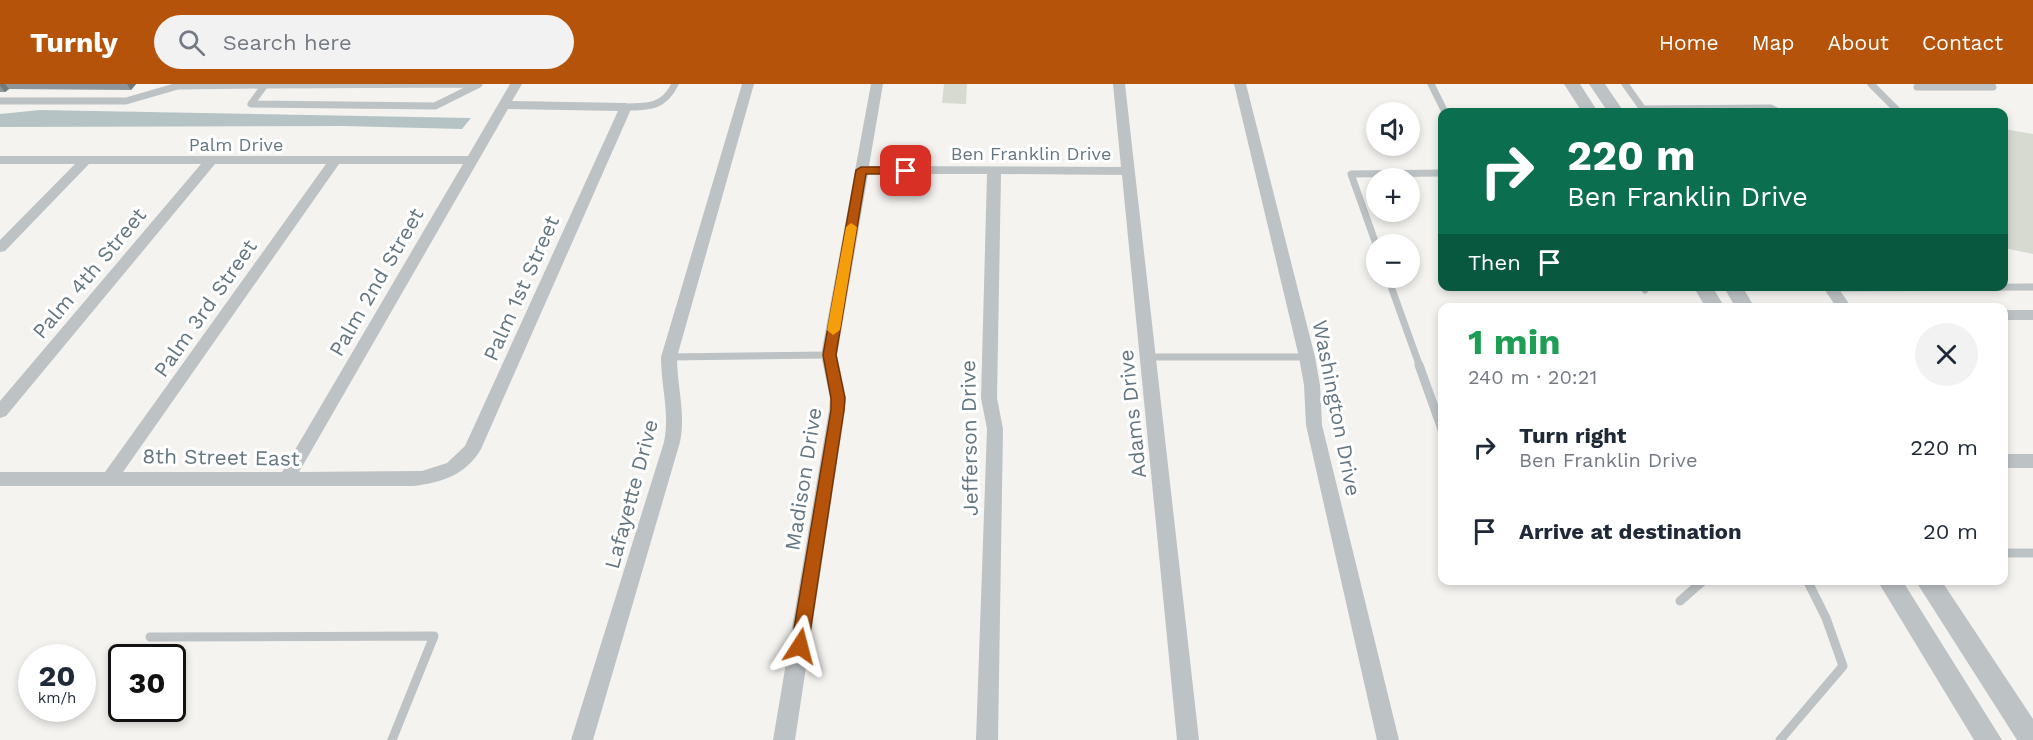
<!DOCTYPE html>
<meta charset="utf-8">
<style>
body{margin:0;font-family:"Work Sans",sans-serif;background:#f2f2f3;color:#1f2937;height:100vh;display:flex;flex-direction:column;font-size:22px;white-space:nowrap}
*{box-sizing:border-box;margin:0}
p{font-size:20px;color:#747a83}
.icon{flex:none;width:33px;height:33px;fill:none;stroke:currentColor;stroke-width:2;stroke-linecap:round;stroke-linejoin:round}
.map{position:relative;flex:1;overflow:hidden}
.drawer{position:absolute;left:1438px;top:219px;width:570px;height:282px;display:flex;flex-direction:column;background:#fff;border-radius:12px;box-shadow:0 3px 9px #0003}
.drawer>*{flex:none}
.top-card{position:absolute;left:1438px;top:24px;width:570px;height:183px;border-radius:12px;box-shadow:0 3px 9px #0003;background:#0b6e4f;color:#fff;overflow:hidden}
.controls{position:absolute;left:1366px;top:18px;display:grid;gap:12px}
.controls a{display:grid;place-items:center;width:54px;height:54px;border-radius:50%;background:#fff;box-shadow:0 3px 9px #0003;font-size:30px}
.speed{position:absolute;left:18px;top:560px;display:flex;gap:12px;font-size:30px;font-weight:700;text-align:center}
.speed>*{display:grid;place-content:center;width:78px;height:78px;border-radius:50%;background:#fff;box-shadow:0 3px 9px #0003;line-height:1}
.speed small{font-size:15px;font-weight:400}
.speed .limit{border:3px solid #111;border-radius:9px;background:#fff;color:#111}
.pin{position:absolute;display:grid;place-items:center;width:51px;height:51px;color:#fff;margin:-26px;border-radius:12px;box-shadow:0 3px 9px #0006}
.me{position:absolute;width:66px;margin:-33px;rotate:9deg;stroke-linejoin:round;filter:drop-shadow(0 0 4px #0008)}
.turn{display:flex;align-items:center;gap:21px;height:126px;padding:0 30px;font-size:27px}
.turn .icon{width:78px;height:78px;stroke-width:2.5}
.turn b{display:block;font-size:42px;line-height:51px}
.then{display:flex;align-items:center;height:57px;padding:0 30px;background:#0003;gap:12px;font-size:22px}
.round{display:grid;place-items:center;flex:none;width:63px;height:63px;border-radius:32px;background:#f2f2f3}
.overview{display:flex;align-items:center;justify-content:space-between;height:102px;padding:0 30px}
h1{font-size:36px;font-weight:700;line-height:45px;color:#1e9e55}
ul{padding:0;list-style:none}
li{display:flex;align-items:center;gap:18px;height:84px;padding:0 30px}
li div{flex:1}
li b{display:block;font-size:22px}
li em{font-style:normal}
header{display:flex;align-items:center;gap:36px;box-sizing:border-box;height:84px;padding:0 30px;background:#b45309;color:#fff}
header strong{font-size:28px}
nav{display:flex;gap:33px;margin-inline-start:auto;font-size:21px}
.search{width:420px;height:54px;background:#f2f2f3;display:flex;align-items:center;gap:15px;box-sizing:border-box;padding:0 21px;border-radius:33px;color:#747a83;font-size:22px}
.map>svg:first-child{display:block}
.green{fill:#d6dad1}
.water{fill:#b5c3c5}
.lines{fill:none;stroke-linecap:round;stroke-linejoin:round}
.service-far1{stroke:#bdc2c4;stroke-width:7}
.service{stroke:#bdc2c4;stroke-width:9}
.minor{fill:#bdc2c4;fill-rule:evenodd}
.tertiary{fill:#bdc2c4;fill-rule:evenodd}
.wall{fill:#8d9698}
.shaded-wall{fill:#737a7c}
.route{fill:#b45309;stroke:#753606;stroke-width:1.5}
.slow{fill:#f59e0b}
.labels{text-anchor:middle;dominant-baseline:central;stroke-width:6;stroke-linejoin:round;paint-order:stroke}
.far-street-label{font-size:18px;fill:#647780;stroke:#fff}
.street-label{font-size:21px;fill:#647780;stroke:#fff}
</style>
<header>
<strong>Turnly</strong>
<div class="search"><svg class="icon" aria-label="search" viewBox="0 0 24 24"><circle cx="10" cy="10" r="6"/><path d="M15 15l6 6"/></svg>Search here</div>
<nav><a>Home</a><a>Map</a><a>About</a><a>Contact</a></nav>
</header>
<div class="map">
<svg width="2033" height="656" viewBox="0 0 2033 656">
<rect width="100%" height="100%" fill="#f4f3f0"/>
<!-- green -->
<path class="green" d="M944 0H967L966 20 942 19Z
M2004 45 2033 50V170L2004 164Z"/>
<!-- water -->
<path class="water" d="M40 26 471 34 462 45 343 42 0 43V30Z"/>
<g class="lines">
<!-- service-far1 -->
<path class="service-far1" d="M473 0 265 1 251 20 435 22 479 0
M1431 0 1445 28
M1625 0 1645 28
M1871 0 1899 28
M1917 3H1993L1990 0
M0 17H126L178 2 265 1
M626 23C649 23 664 23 675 0
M1643 25 1771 24 1778 28
M1377 163 1351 90 1443 89
M1388 194 1420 283
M1643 202 1645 206
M1831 204 2033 203
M669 273 829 271
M1148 273H1307"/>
<!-- service -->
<path class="service" d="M1419 281 1443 348
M2004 469H2033
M1680 517 1704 496
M150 553 434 552 392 656
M1780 656 1843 582 1826 534 1807 496"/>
<!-- minor -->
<path class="minor" d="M510 0H522L512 17 626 19 632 23 481 365C466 391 441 399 413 402H0V388H105L326 80H215L6 332 0 334V317L201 80H89L5 167 0 168V156L75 80H0V72H468ZM508 25 618 27 465 362 447 379 422 387 299 388ZM339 80H463L282 388H123Z
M742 0H754L677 273C677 303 686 329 680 358L593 656H571L664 358C670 329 661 303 661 273Z
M871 0H883L869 82 1121 83 1113 0H1125L1199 656H1177L1122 91 1001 90 997 314 1003 345 998 656H976L987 345 981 314 987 90H868L837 271 846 314 845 326 795 656H773L829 326 830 314 821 271Z
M1234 0H1246L1315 273 1320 301 1322 341 1399 656H1377L1306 341 1304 301 1299 273Z
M1822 202H1837L1852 224H1837Z
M2004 226H2033V236H2004Z
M2004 370H2033V384H2004Z"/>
<!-- tertiary -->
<path class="tertiary" d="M1564 0H1580L1598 28H1582Z
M1589 0H1605L1624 28H1608Z
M1693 202H1712L1725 224H1706Z
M1723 202H1742L1755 224H1736Z
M1877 496H1902L2002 656H1974Z
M1915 496H1941L2033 635V656H2017Z"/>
</g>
<!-- wall -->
<path class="wall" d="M0 0H136L131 6 9 5 5 8H0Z"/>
<!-- shaded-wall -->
<path class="shaded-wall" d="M0 0H5L9 5 5 8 0 2Z
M127 0H136L131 6Z"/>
<!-- route -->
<path class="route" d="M861 83H906L911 87 906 90H866L836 271 845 314 844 326 808 562 805 567 800 569 794 567 791 562 831 326V314L823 271 856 86Z"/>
<!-- slow -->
<path class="slow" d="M851 139 857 143 840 246 833 251 827 246 846 143Z"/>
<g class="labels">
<!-- far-street labels -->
<g class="far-street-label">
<text x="236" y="60">Palm Drive</text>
<text x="1031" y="69">Ben Franklin Drive</text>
</g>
<!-- street labels -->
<g class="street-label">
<text transform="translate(89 189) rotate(-50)">Palm 4th Street</text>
<text transform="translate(376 198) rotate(-60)">Palm 2nd Street</text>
<text transform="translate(521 204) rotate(-66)">Palm 1st Street</text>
<text transform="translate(205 224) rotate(-55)">Palm 3rd Street</text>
<text transform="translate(1337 324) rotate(79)">Washington Drive</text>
<text transform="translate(1132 330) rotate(-96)">Adams Drive</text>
<text transform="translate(969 354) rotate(-91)">Jefferson Drive</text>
<text transform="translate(221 373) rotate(1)">8th Street East</text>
<text transform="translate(803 395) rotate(-81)">Madison Drive</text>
<text transform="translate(631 410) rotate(-75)">Lafayette Drive</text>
</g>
</g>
</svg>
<div class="controls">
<a><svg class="icon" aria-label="sound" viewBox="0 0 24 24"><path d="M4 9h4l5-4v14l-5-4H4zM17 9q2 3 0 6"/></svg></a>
<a>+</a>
<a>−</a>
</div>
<div class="speed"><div>20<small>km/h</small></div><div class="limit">30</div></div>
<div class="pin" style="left:906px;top:87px;background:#d93025"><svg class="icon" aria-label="arrive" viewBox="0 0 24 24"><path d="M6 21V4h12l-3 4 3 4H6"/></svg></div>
<svg class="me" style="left:800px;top:562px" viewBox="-20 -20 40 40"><path d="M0-17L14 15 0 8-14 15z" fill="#b45309" stroke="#fff" stroke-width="4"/></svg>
<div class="top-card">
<div class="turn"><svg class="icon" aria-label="right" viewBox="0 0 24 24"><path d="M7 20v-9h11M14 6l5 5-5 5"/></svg><div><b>220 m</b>Ben Franklin Drive</div></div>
<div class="then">Then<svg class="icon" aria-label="arrive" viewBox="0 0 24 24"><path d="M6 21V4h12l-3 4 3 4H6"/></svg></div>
</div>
<section class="drawer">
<div class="overview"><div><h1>1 min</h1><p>240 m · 20:21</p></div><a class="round"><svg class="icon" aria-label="close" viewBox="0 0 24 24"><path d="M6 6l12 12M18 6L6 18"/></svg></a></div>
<ul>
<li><svg class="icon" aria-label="right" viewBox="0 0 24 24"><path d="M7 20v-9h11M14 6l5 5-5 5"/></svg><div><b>Turn right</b><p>Ben Franklin Drive</p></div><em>220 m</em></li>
<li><svg class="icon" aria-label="arrive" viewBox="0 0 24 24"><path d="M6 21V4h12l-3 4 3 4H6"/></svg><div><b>Arrive at destination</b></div><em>20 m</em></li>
</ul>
</section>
</div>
